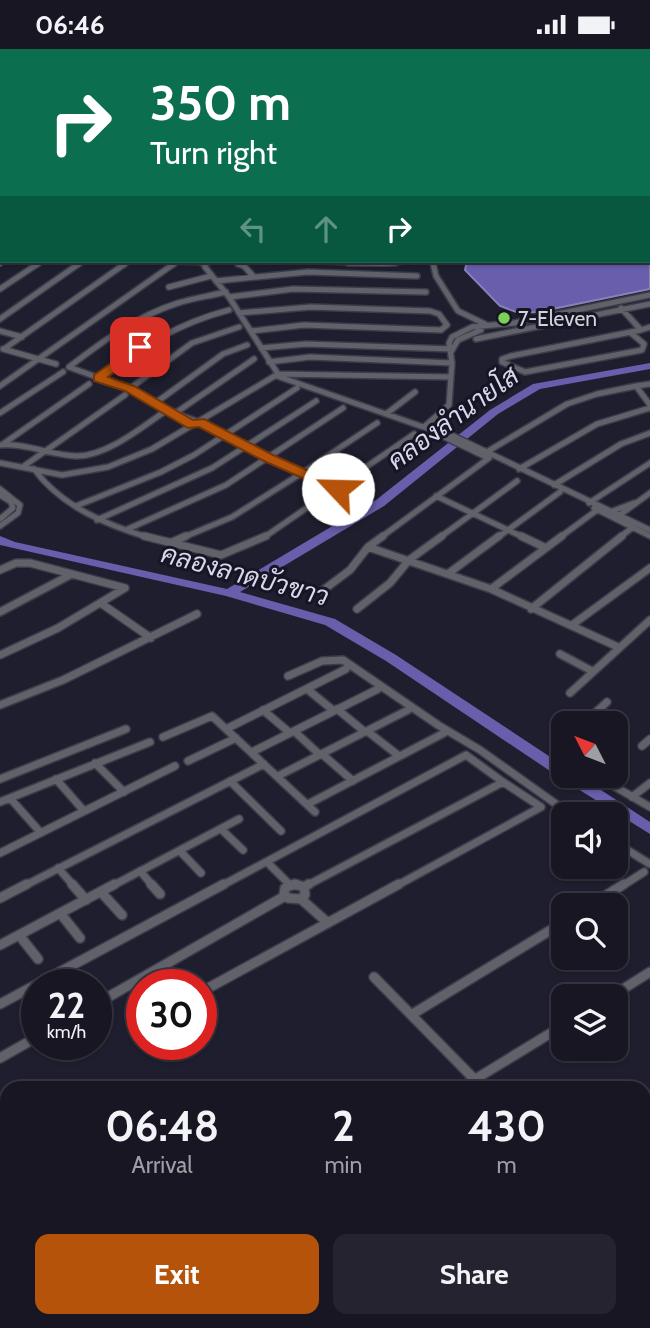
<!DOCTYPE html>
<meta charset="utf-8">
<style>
body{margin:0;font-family:Cabin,Sarabun,sans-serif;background:#24232f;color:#f1f3f6;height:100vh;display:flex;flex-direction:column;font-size:26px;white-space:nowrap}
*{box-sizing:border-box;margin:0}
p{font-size:23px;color:#9e9fa5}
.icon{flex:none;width:38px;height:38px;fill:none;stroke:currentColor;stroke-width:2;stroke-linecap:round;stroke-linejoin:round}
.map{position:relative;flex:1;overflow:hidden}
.sheet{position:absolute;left:0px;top:1032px;width:651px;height:247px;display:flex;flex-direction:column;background:#171622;border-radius:21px 21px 0 0;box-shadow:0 2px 5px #0004,0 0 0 2px #363540}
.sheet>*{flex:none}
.hud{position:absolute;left:0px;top:0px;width:651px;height:214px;box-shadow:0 2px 5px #0004,0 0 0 2px #363540;background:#0b6e4f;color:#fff;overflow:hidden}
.needle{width:46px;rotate:312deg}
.fabs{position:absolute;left:551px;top:662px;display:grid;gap:14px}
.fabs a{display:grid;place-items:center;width:77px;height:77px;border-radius:14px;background:#171622;box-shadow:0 2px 5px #0004,0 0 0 2px #363540;font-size:35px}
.speed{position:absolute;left:21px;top:920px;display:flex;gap:14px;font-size:35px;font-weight:700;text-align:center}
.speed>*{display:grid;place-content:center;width:91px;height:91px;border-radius:50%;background:#171622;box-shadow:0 2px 5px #0004,0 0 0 2px #363540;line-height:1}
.speed small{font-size:18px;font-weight:400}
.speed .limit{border:10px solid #d22;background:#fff;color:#111}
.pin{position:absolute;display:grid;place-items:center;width:60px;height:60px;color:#fff;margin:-30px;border-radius:14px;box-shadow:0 4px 10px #0006}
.me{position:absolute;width:77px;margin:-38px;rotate:294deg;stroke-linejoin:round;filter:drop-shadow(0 0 5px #0008)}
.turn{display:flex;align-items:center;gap:24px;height:147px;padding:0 35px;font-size:32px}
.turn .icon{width:91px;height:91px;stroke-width:2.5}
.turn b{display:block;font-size:49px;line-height:60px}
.lanes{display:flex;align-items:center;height:66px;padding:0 35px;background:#0003;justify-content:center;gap:35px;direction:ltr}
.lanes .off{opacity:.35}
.eta{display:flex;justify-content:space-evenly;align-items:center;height:119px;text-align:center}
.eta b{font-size:42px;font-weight:700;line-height:49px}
.cta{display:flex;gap:14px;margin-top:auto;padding:14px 35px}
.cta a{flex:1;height:80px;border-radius:14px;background:#b45309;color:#fff;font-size:28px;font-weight:700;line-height:80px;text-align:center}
.cta a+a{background:#24232f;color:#f1f3f6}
.status{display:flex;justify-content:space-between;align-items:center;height:49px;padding:0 35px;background:#171622;direction:ltr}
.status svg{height:19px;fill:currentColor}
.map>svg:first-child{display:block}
.water{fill:#685eab;stroke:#8881ba;stroke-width:2}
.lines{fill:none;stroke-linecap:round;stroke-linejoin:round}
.river{fill:#685eab;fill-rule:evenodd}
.street-far3-casing{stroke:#3c3b4a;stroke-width:6}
.street-far2-casing{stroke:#3c3b4a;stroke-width:8}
.street-far1-casing{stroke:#3c3b4a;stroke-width:10}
.street-casing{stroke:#3c3b4a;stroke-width:12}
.street-far3{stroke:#61616a;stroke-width:4.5}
.street-far2{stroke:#61616a;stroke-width:5}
.street-far1{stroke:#61616a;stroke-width:7}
.street{stroke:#61616a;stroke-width:9}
.route{fill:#b45309;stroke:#753606;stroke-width:2}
.poi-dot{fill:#7ad156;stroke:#161524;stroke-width:2.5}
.labels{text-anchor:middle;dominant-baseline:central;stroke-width:6;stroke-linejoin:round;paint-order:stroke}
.far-poi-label{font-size:21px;fill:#d3d2dd;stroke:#161524;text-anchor:start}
.water-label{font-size:26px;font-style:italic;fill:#d8d7ed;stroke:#161524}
</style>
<div class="status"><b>06:46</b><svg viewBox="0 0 49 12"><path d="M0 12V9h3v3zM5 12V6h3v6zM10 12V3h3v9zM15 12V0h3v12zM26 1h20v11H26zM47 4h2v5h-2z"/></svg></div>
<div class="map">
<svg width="650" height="1279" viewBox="0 0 650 1279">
<rect width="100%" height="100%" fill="#1f1e2e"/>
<!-- water -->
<path class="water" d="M650 161V240L538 263 519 264 500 257 465 221 467 212H649Z"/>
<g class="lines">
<!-- river -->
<path class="river" d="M650 314V320L540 340 498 365 384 457 240 543 335 570 396 606 564 717V726H578L650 773V785L562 730 386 612 325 576 226 547 0 496V487L15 493 227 540 376 451 490 361 533 335Z"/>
<!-- street-far3 casing -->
<g class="street-far3-casing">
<path id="street-far3" d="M17 0 31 2
M48 2 50 0
M74 2 76 0
M100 2 102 0
M126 2 128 0
M0 57 2 55
M0 89 2 87
M0 124 2 122
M0 129V132
M0 170 2 168
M135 212 207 214
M290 212 384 215 412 212
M433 212 434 216
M0 215 4 212
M37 216 42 212
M78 216 83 212
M124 216 129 212
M173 216 175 214"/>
</g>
<!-- street-far2 casing -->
<g class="street-far2-casing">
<path id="street-far2" d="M202 214H207
M348 214H395
M433 214 436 227 458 262 485 275
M238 215 244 217 253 227
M205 218 229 248 278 325
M216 232 308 223 417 227
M169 238 211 227
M0 240 39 214
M229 248 293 240 426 243
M621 259 641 281 650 278
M239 264 311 258 430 262 439 265 447 276 441 281 304 276 251 282
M0 270 80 214
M0 282 22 288
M631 284 644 295 642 301 525 323 502 313V310L511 307 641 281
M476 290 650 255
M261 299 306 295 452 300
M3 300 56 315
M4 300 126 214
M451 303 458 291 481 281
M269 313 310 308 452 314
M69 318 129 340 166 361 199 373 302 424 232 468 182 489
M69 318C103 292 137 267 178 254 193 249 210 247 226 243
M277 327 429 380 445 383 650 481
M99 329C140 298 179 274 229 261
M650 335 636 337 650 356
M0 337 175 214
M129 340 192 294 239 278
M154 355 223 305 247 296
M0 364 63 323
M174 365 254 310
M386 365 415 343
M424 378 449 356 452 314 449 294 452 288 472 278 514 274 650 246
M436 384 488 409
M3 395 89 335
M0 396C26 394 50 406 76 407 105 408 141 379 164 363
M485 404 567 355 597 345 636 337
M0 414 62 426 108 418 152 400 278 325 451 328
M24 417 125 346
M34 420C62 458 107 476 150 489
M519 420 597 375 650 359
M302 424 377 374
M302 424 338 440
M554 436 621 395 650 384
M0 440 20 456 18 464 0 477
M0 446 11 453 13 459 0 470
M436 447 525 489
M589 454 650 414
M76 457 161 423 194 406 297 339
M594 459 650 487
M610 463 634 454
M617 468 650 444
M97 471 212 419 316 352
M128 480 226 436 343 359
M263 489 414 385
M380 489 489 409
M439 489 517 432
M497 489 560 443
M559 489 597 461
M619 489 633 478"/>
</g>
<!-- street-far1 casing -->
<g class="street-far1-casing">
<path id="street-far1" d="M144 487 221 506 266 487
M521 487 546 499
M170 494 186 487
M368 498 491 540 618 598
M0 521 16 514H30L125 539 58 579 0 606
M449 524 499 487
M491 540 562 487
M322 542 350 521 368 498 383 487
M102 555 151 589
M357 560 390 534 409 511 442 487
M531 560 622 487
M0 563 72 525
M572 576 650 519
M560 605 592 622
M288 627 322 612 343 611 438 676 480 701 570 765
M307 640 334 662
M570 644 650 571
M0 656 63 631 197 565
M337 660 365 683
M263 661 290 684
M584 674 607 653
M226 680 346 620
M294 682 320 706
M367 682 399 707
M163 688 212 667 315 763
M642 697 650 690
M252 703 378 640
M322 705 353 732
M188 712 236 689
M95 714 124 743
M595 726 650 758
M278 727 408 661
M0 730 126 680
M56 730 84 762
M230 732 281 782
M632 748 650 734
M10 749 41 784
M0 753 150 693
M308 755 444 684
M221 780 243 801
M616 794 650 815
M180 802 201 824
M0 804 175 717
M267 813 290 836
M58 819 74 837
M140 822 153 837
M24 837 264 715
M112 837 239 770
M221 837 466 706 503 733
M290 837H300
M306 837 503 733 541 758 396 837
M622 837 644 823"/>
</g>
<!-- street casing -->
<g class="street-casing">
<path id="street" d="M72 835 86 851
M151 835 160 845
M294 835 285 839 284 845 288 849 301 850
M295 835 304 838 305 846 301 850
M304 838 309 835
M101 843 122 866
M0 849 27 835
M301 850 328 874
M591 856 624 835
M60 864 80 889
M19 886 38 910
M0 896 115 835
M374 928 484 1040
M201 943 399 835
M612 947 650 923
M0 955 224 835
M96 955 285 847
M411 966 564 873
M0 1009 37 988
M459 1040 564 976
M644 1062 650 1058
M644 1200 650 1206
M522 1272 528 1279
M71 1279 82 1272
M379 1279 389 1272
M544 1279 553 1272"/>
</g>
<!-- street-far3 -->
<use href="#street-far3" class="street-far3"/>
<!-- street-far2 -->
<use href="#street-far2" class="street-far2"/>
<!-- street-far1 -->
<use href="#street-far1" class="street-far1"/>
<!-- street -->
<use href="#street" class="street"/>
</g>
<!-- route -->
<path class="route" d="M140 294 144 295V301L108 328 134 337 193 371 204 370 273 406 343 437V443H334L264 412 199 378 188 379 125 342 94 332V326Z"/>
<!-- markers -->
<circle class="poi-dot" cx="504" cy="269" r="7"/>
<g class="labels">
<!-- far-poi labels -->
<g class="far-poi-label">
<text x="518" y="269">7-Eleven</text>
</g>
<!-- water labels -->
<g class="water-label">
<text transform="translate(453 369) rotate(-36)">คลองลำนายโส</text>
<text transform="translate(245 526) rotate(15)">คลองลาดบัวขาว</text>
</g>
</g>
</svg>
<div class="fabs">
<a><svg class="needle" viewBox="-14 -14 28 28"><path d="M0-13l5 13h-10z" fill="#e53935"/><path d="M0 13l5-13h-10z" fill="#9e9fa5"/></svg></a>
<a><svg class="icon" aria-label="sound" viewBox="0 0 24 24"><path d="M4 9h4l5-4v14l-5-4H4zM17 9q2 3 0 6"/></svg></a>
<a><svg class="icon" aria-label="search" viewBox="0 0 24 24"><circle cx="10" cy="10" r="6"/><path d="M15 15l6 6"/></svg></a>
<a><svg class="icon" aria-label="layers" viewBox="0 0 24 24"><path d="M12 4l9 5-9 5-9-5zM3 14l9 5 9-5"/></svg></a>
</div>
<div class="speed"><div>22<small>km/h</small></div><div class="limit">30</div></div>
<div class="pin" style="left:140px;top:298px;background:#d93025"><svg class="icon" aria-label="arrive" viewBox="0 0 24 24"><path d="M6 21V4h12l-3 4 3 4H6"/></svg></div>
<svg class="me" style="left:338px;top:440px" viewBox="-20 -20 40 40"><circle r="19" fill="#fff"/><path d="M0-13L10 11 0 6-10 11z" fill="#b45309"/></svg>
<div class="hud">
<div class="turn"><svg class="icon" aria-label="right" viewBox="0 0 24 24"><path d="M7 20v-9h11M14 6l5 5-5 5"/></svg><div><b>350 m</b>Turn right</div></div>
<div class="lanes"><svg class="icon off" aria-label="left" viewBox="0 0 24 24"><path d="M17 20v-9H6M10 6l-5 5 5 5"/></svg><svg class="icon off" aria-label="ahead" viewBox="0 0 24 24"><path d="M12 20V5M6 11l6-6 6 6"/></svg><svg class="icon" aria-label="right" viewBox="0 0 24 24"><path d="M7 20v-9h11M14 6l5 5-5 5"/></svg></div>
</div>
<section class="sheet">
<div class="eta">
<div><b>06:48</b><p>Arrival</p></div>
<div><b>2</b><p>min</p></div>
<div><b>430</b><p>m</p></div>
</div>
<div class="cta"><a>Exit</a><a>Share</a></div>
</section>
</div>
